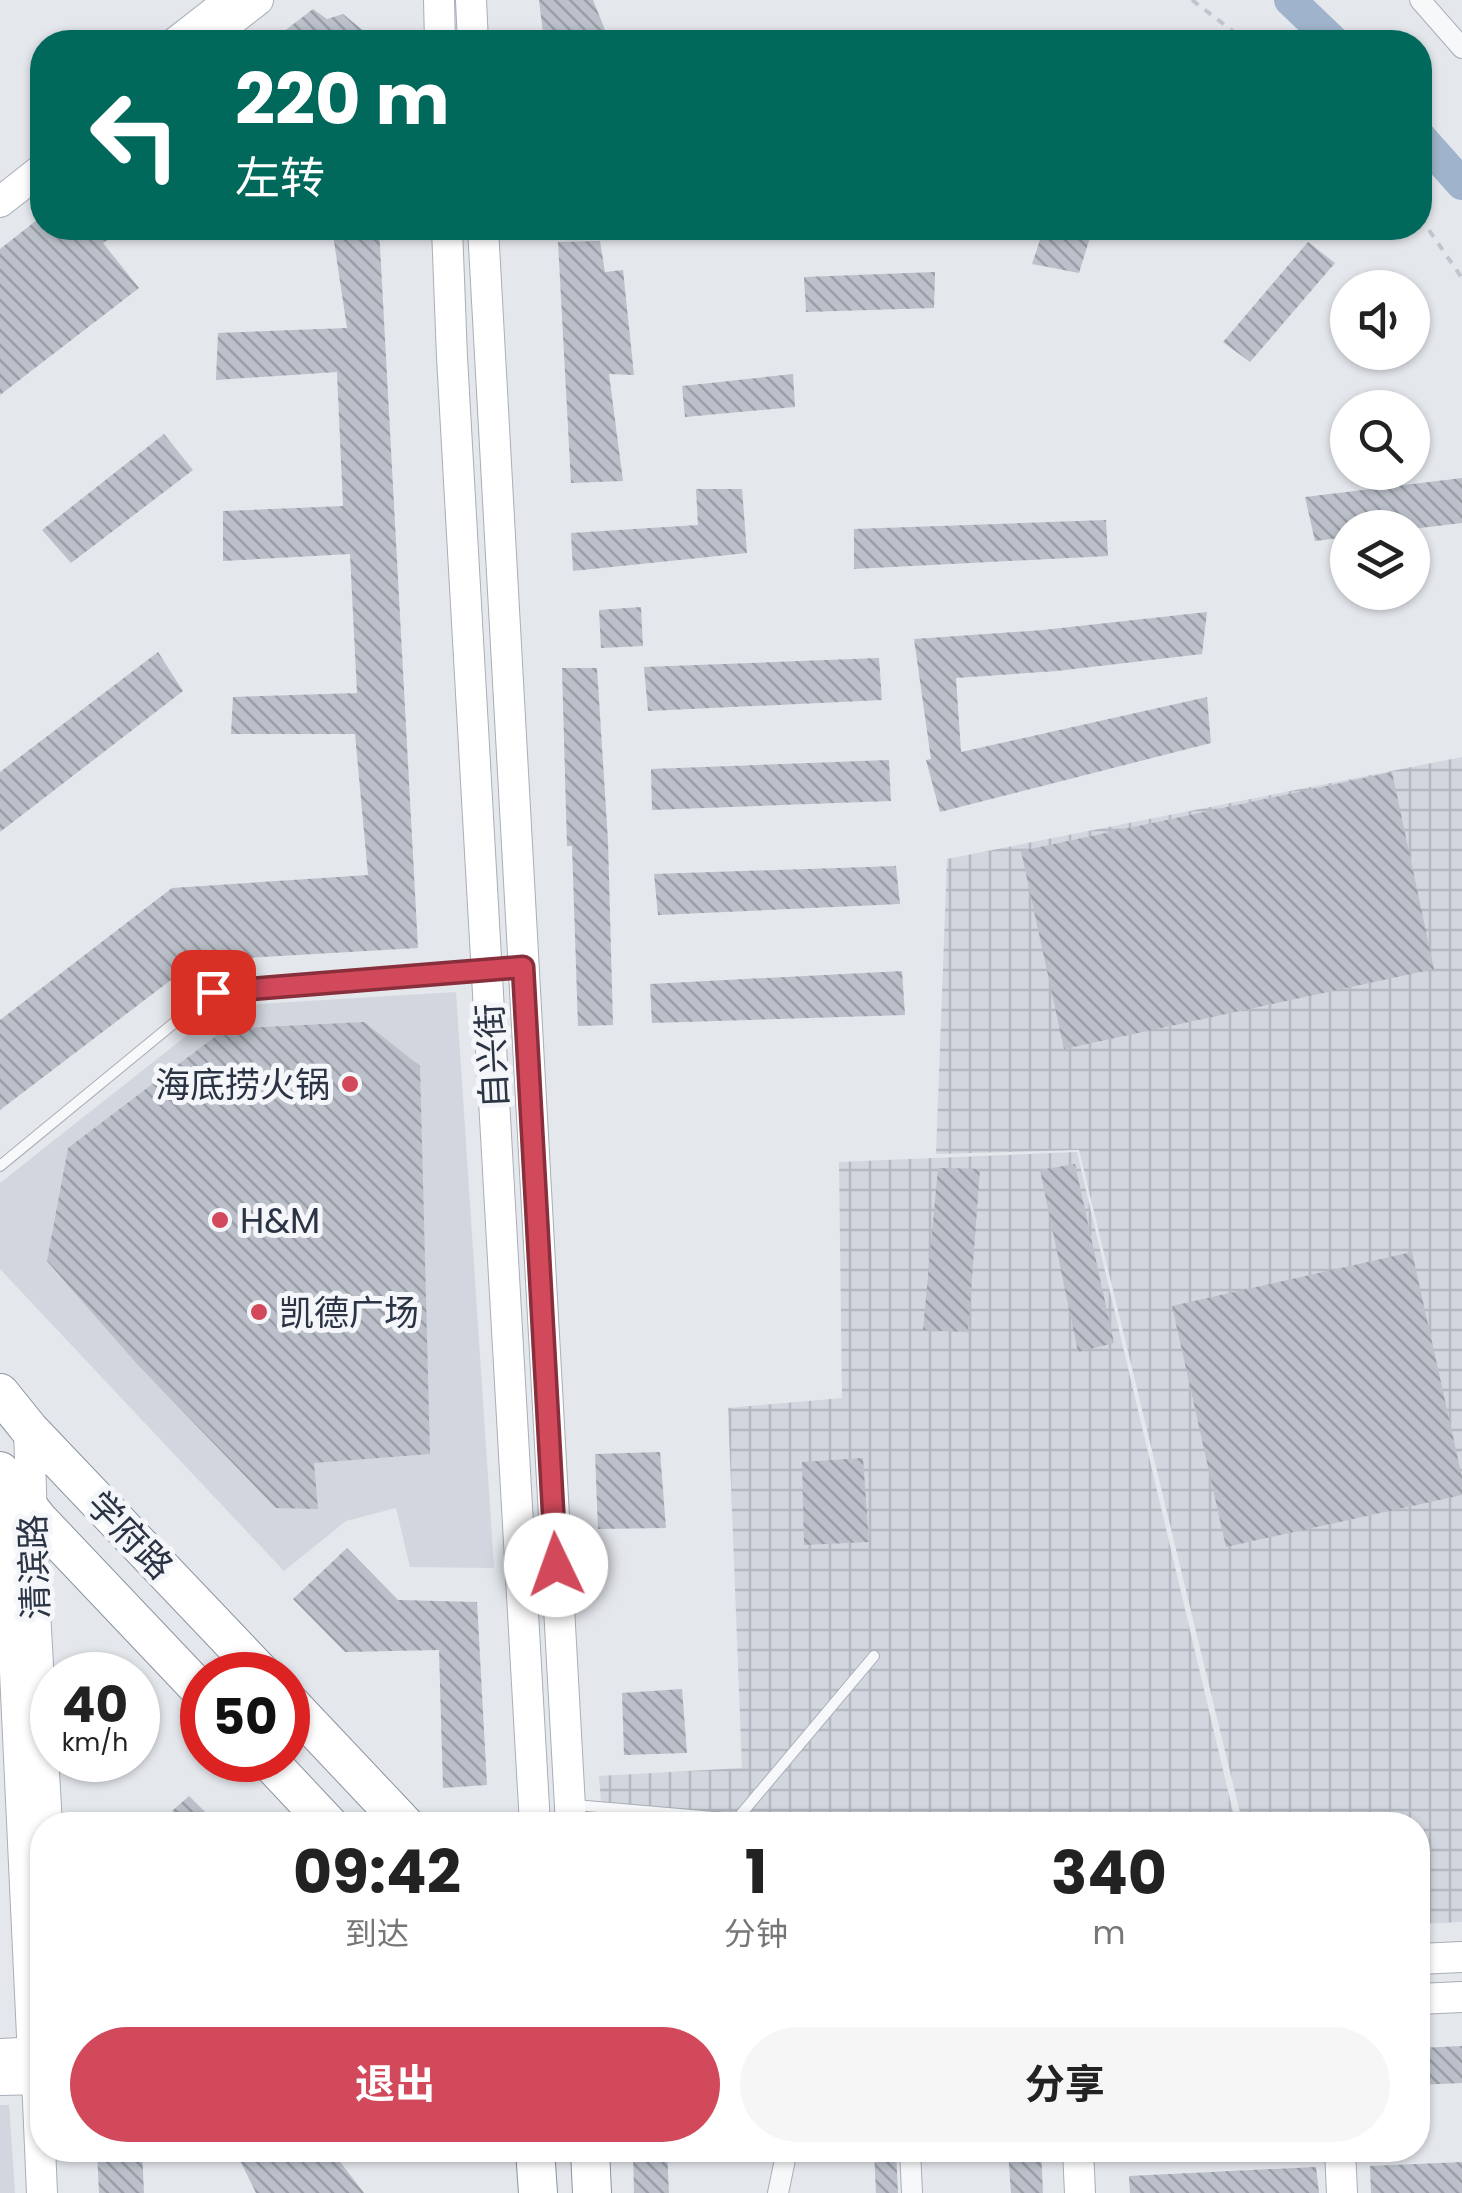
<!DOCTYPE html>
<html lang="zh">
<meta charset="utf-8">
<style>
body{margin:0;font-family:Poppins,"Noto Sans SC",sans-serif;background:#f6f6f6;color:#222;height:100vh;display:flex;flex-direction:column;font-size:38px;white-space:nowrap}
*{box-sizing:border-box;margin:0}
p{font-size:32px;color:#767676}
.icon{flex:none;width:55px;height:55px;fill:none;stroke:currentColor;stroke-width:2;stroke-linecap:round;stroke-linejoin:round}
.map{position:relative;flex:1;overflow:hidden}
.side{position:absolute;left:30px;top:1812px;width:1400px;height:350px;display:flex;flex-direction:column;background:#fff;border-radius:40px;box-shadow:0 2px 8px #0004}
.side>*{flex:none}
.hud{position:absolute;left:30px;top:30px;width:1402px;height:210px;border-radius:40px;box-shadow:0 2px 8px #0004;background:#00695c;color:#fff;overflow:hidden}
.buttons{position:absolute;left:1330px;top:270px;display:grid;gap:20px}
.buttons a{display:grid;place-items:center;width:100px;height:100px;border-radius:50%;background:#fff;box-shadow:0 2px 8px #0004;font-size:50px}
.speed{position:absolute;left:30px;top:1652px;display:flex;gap:20px;font-size:50px;font-weight:700;text-align:center}
.speed>*{display:grid;place-content:center;width:130px;height:130px;border-radius:50%;background:#fff;box-shadow:0 2px 8px #0004;line-height:1}
.speed small{font-size:25px;font-weight:400}
.speed .limit{border:15px solid #d22;background:#fff;color:#111}
.pin{position:absolute;display:grid;place-items:center;width:85px;height:85px;color:#fff;margin:-42px;border-radius:20px;box-shadow:0 5px 15px #0006}
.me{position:absolute;width:110px;margin:-55px;rotate:357deg;stroke-linejoin:round;filter:drop-shadow(0 0 8px #0008)}
.turn{display:flex;align-items:center;gap:35px;height:210px;padding:0 40px;font-size:45px}
.turn .icon{width:130px;height:130px;stroke-width:2.5}
.turn b{display:block;font-size:70px;line-height:85px}
.eta{display:flex;justify-content:space-evenly;align-items:center;height:170px;text-align:center}
.eta b{font-size:60px;font-weight:700;line-height:70px}
.primary-button{display:flex;gap:20px;margin-top:auto;padding:20px 40px}
.primary-button a{flex:1;height:115px;border-radius:60px;background:#d1495b;color:#fff;font-size:40px;font-weight:700;line-height:115px;text-align:center}
.primary-button a+a{background:#f6f6f6;color:#222}
.map>svg:first-child{display:block}
.built{fill:#d2d6de}
.industrial{fill:url(#industrial-grid)}
.lines{fill:none;stroke-linecap:round;stroke-linejoin:round}
.river{stroke:#9fb4cc;stroke-width:32}
.building{fill:url(#building-back-hatch)}
.lane-casing{stroke:#a9aeb7;stroke-width:12}
.street-casing{stroke:#a9aeb7;stroke-width:22}
.secondary-casing{stroke:#a9aeb7;stroke-width:32}
.highway-casing{stroke:#8b94a3;stroke-width:40}
.path{stroke:#c2c5cb;stroke-width:4;stroke-dasharray:8 8;stroke-linecap:butt}
.lane{stroke:#f7f8fa;stroke-width:10}
.street{stroke:#f7f8fa;stroke-width:20}
.secondary{stroke:#fff;stroke-width:30}
.highway{stroke:#fff;stroke-width:38}
.route-casing{stroke:#882f3b;stroke-width:25}
.route{stroke:#d1495b;stroke-width:18}
.poi-dot{fill:#d1495b;stroke:#f4f6f9;stroke-width:4}
.labels{text-anchor:middle;dominant-baseline:central;stroke-width:10;stroke-linejoin:round;paint-order:stroke}
.street-label{font-size:35px;fill:#2b3445;stroke:#f4f6f9}
.poi-label{font-size:35px;fill:#2b3445;stroke:#f4f6f9;text-anchor:start}
</style>
<div class="map">
<svg width="1462" height="2193" viewBox="0 0 1462 2193">
<defs>
<pattern id="industrial-grid" width="8" height="8" patternUnits="userSpaceOnUse" patternTransform="scale(2.5)"><rect width="8" height="8" fill="#d2d6de"/><path d="M0 4h8M4 0v8" fill="none" stroke="#b4b8c0"/></pattern>
<pattern id="building-back-hatch" width="6" height="6" patternUnits="userSpaceOnUse" patternTransform="scale(2.5)"><rect width="6" height="6" fill="#bbc0ca"/><path d="M-1 5l2 2M0 0l6 6M5-1l2 2" fill="none" stroke="#989da6"/></pattern>
</defs>
<rect width="100%" height="100%" fill="#e4e7ec"/>
<!-- built -->
<path class="built" d="M456 992 494 1568 410 1567 396 1508 346 1521 284 1571 0 1269V1183L224 1006Z
M0 2105H9L15 2193H0Z"/>
<!-- industrial -->
<path class="industrial" d="M1462 757V1922L1418 1924V1825H1243L1079 1150 936 1154 947 859Z
M1077 1152 1236 1825H603L599 1776 742 1768 728 1408 842 1398 839 1162Z"/>
<g class="lines">
<!-- river -->
<path class="river" d="M1290 0 1334 42
M1420 137 1462 184"/>
</g>
<!-- building -->
<path class="building" d="M539 0H593L610 42H544Z
M313 9 327 19 343 14 377 42H270Z
M42 216V228H124L103 243 139 288 0 395V249Z
M332 228H379L418 948 196 961 0 1110V1020L172 888 368 875 355 734H231L233 697 357 693 350 554 223 561V511L343 506 337 372 216 380 218 333 347 328Z
M1044 228H1093L1079 273 1032 264Z
M600 241 605 272 623 270 634 375 609 374 623 481 571 483 558 242Z
M1308 242 1335 263 1250 362 1223 342Z
M935 272 934 308 806 312 804 277Z
M793 374 795 407 685 417 682 386Z
M164 434 193 470 71 563 42 530Z
M1462 478V523L1412 529V528H1348V537L1315 541 1305 497Z
M696 489H742L747 553 573 571 571 533 698 525Z
M1106 520 1108 556 854 569V529Z
M641 607 643 646 601 648 599 610Z
M1207 612 1202 654 1057 671 956 678 961 752 1207 697 1211 743 940 812 926 760 931 759 914 639 1043 630Z
M158 652 183 691 0 832V772Z
M879 658 882 700 648 711 644 667Z
M562 668H597L608 841 613 1025 578 1026 572 846H567Z
M889 760 891 801 652 810 651 769Z
M1392 772 1434 969 1064 1049 1021 851Z
M896 866 900 904 658 915 654 874Z
M902 971 905 1015 652 1023 650 984Z
M364 1022 420 1066 430 1454 314 1463 318 1509 276 1508 137 1364 47 1261 68 1148 225 1029Z
M1075 1164 1114 1343 1078 1352 1040 1170Z
M938 1168 980 1169 968 1332 923 1330Z
M1412 1252 1462 1477V1495L1226 1547 1172 1306Z
M660 1452 666 1528 598 1529 595 1454Z
M863 1458 869 1542 804 1545 802 1462Z
M347 1548 398 1600 477 1602 487 1785 443 1788 439 1650 345 1652 293 1599Z
M682 1689 687 1753 624 1755 622 1693Z
M189 1796 218 1825H185L172 1811Z
M1462 2046V2083L1418 2085V2048Z
M97 2150H142L144 2193H99Z
M235 2150H331L364 2193H256Z
M633 2150H667L669 2193H634Z
M874 2150H896L898 2193H876Z
M1008 2150H1041L1043 2193H1011Z
M1462 2162V2193H1371L1370 2166Z
M1316 2167 1319 2193H1130L1129 2176Z"/>
<g class="lines">
<!-- lane casing -->
<g class="lane-casing">
<path id="lane" d="M0 1166 213 991 522 967
M575 1805 737 1819 874 1656"/>
</g>
<!-- street casing -->
<g class="street-casing">
<path id="street" d="M1420 0 1462 48
M910 2150 912 2193
M778 2193 787 2150"/>
</g>
<!-- secondary casing -->
<g class="secondary-casing">
<path id="secondary" d="M439 0 440 42
M471 0 473 42
M218 31 258 0
M176 42 230 0
M0 202 42 169
M447 228 452 357 535 1825
M483 228 571 1825
M29 1429 35 1612 47 1825
M6 1478 32 2036 37 2078 42 2193
M1418 1959 1462 1957
M1418 1999 1462 1997
M0 2054 42 2052
M0 2080 42 2079
M1078 2150 1080 2193
M1340 2150 1342 2193"/>
</g>
<!-- highway casing -->
<g class="highway-casing">
<path id="highway" d="M0 1393 29 1429 263 1675
M0 1471 38 1519 202 1692
M288 1701 405 1825
M268 1760 329 1825
M535 2150 538 2193
M590 2150 592 2193"/>
</g>
<!-- path -->
<path class="path" d="M1192 0 1234 32 1243 42
M1420 217 1462 278"/>
<!-- lane -->
<use href="#lane" class="lane"/>
<!-- street -->
<use href="#street" class="street"/>
<!-- secondary -->
<use href="#secondary" class="secondary"/>
<!-- highway -->
<use href="#highway" class="highway"/>
</g>
<g class="lines">
<!-- route casing -->
<g class="route-casing">
<path id="route" d="M213 992 523 967 556 1565"/>
</g>
<!-- route -->
<use href="#route" class="route"/>
</g>
<!-- markers -->
<g class="poi-dot">
<circle cx="350" cy="1084" r="10"/>
<circle cx="220" cy="1220" r="10"/>
<circle cx="259" cy="1312" r="10"/>
</g>
<g class="labels">
<!-- street labels -->
<g class="street-label">
<text transform="translate(492 1056) rotate(-93)">自兴街</text>
<text transform="translate(130 1535) rotate(46)">学府路</text>
<text transform="translate(34 1567) rotate(-92)">清滨路</text>
</g>
<!-- poi labels -->
<g class="poi-label">
<text x="330" y="1084" text-anchor="end">海底捞火锅</text>
<text x="240" y="1220">H&amp;M</text>
<text x="279" y="1312">凯德广场</text>
</g>
</g>
</svg>
<div class="buttons">
<a><svg class="icon" aria-label="sound" viewBox="0 0 24 24"><path d="M4 9h4l5-4v14l-5-4H4zM17 9q2 3 0 6"/></svg></a>
<a><svg class="icon" aria-label="search" viewBox="0 0 24 24"><circle cx="10" cy="10" r="6"/><path d="M15 15l6 6"/></svg></a>
<a><svg class="icon" aria-label="layers" viewBox="0 0 24 24"><path d="M12 4l9 5-9 5-9-5zM3 14l9 5 9-5"/></svg></a>
</div>
<div class="speed"><div>40<small>km/h</small></div><div class="limit">50</div></div>
<div class="pin" style="left:213px;top:992px;background:#d93025"><svg class="icon" aria-label="arrive" viewBox="0 0 24 24"><path d="M6 21V4h12l-3 4 3 4H6"/></svg></div>
<svg class="me" style="left:556px;top:1565px" viewBox="-20 -20 40 40"><circle r="19" fill="#fff"/><path d="M0-13L10 11 0 6-10 11z" fill="#d1495b"/></svg>
<div class="hud">
<div class="turn"><svg class="icon" aria-label="left" viewBox="0 0 24 24"><path d="M17 20v-9H6M10 6l-5 5 5 5"/></svg><div><b>220 m</b>左转</div></div>
</div>
<section class="side">
<div class="eta">
<div><b>09:42</b><p>到达</p></div>
<div><b>1</b><p>分钟</p></div>
<div><b>340</b><p>m</p></div>
</div>
<div class="primary-button"><a>退出</a><a>分享</a></div>
</section>
</div>
